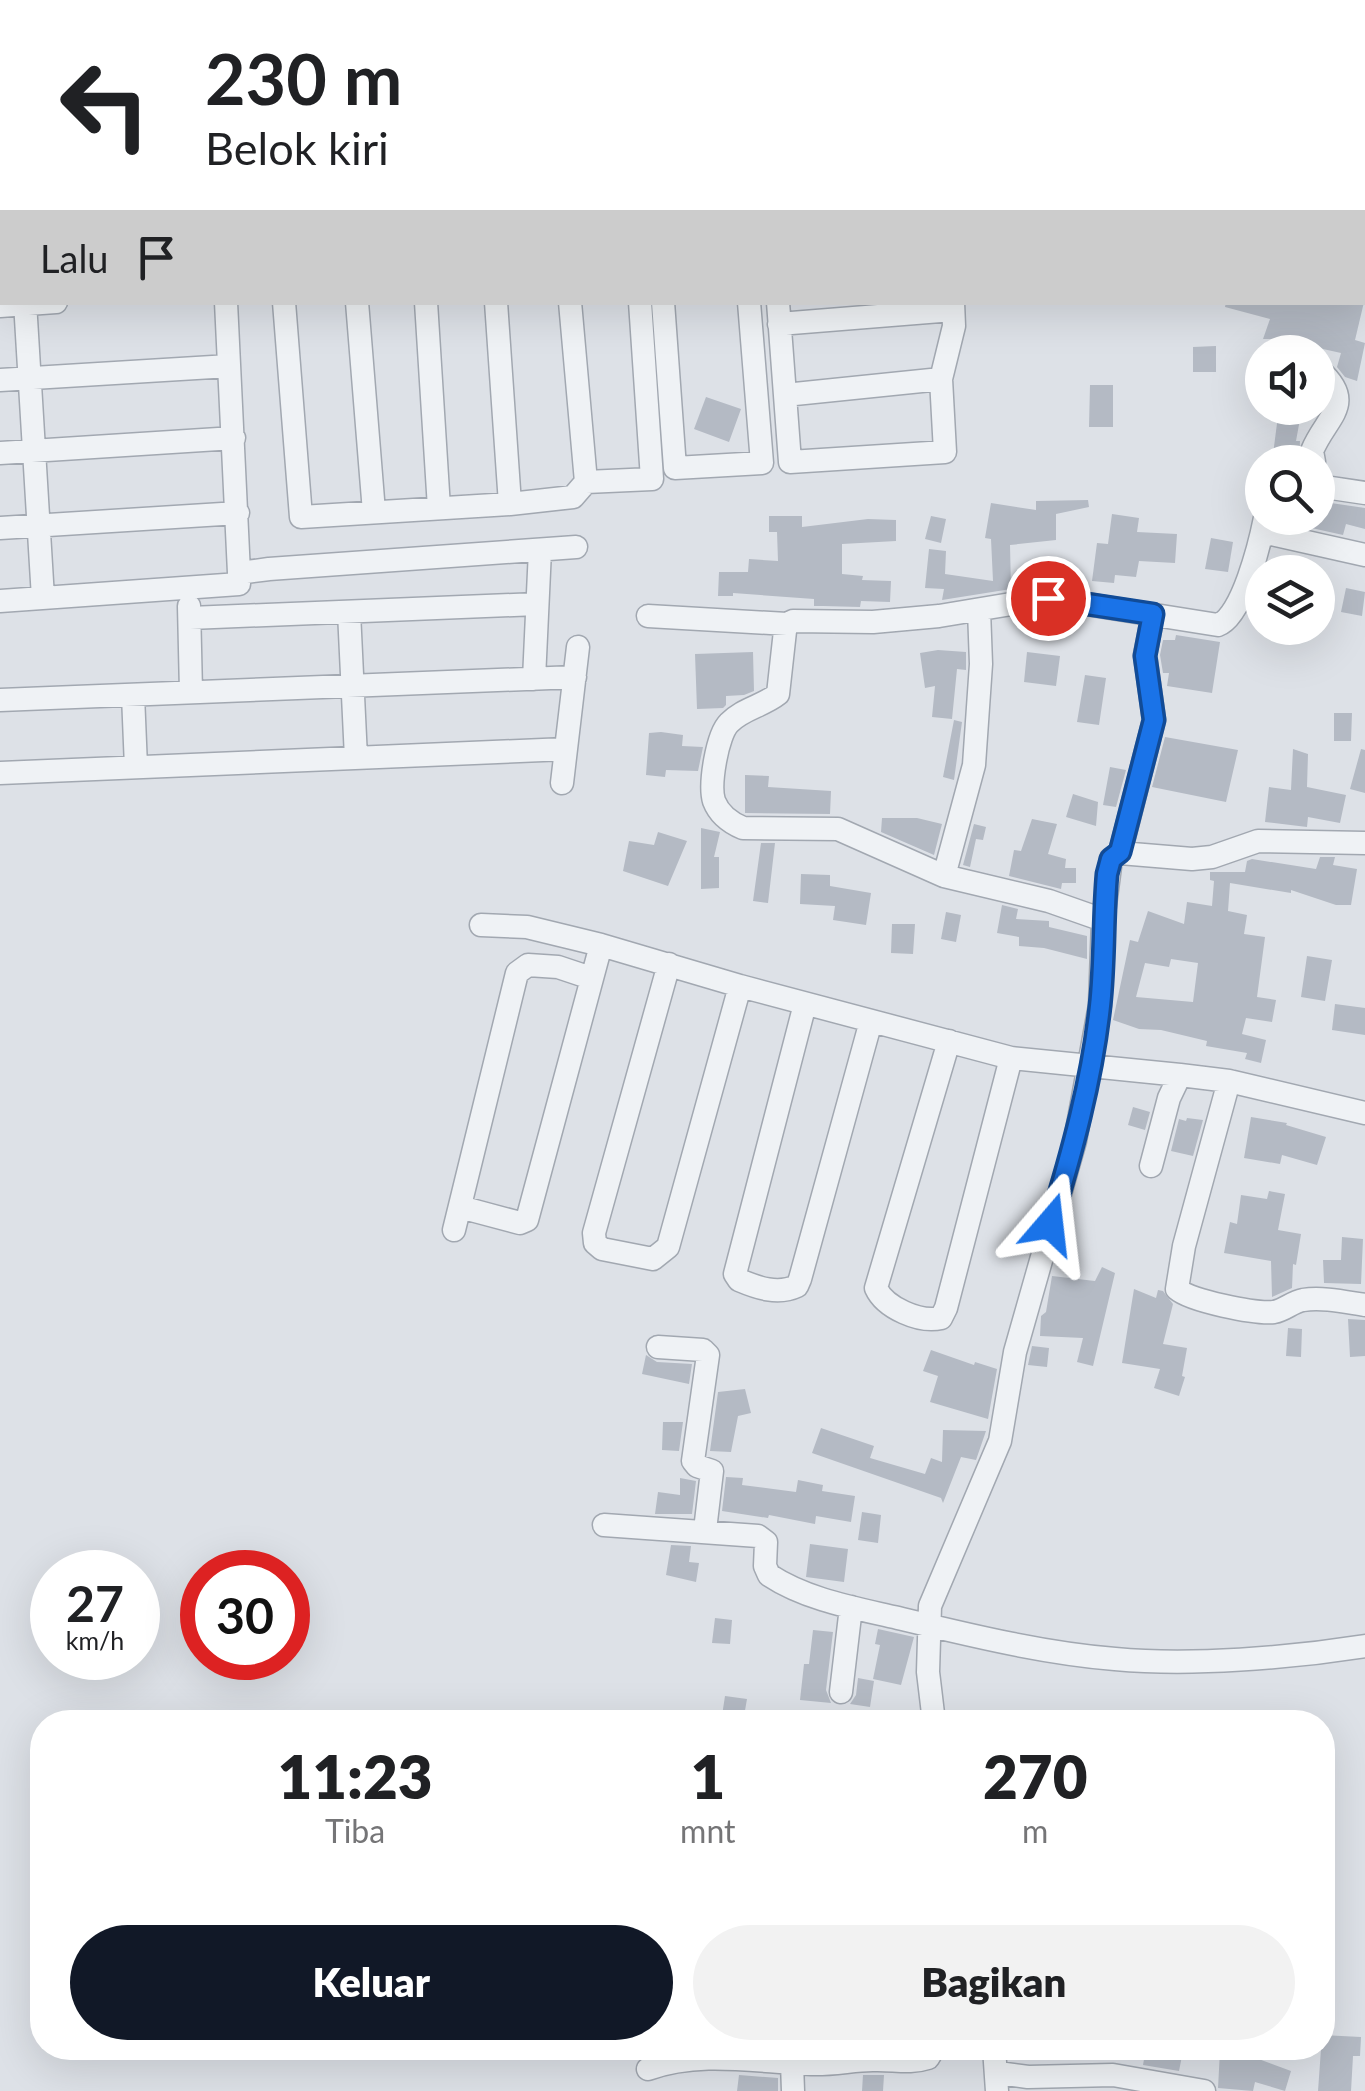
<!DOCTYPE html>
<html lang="id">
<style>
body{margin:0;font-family:Lato,sans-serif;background:#f2f2f2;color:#202124;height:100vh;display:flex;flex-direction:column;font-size:38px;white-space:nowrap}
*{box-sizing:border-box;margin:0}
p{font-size:32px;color:#757577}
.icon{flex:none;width:55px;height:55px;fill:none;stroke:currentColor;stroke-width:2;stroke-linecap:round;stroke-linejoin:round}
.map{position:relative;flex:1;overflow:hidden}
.sheet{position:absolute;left:30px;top:1710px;width:1305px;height:350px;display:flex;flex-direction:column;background:#fff;border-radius:40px;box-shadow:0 10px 40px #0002}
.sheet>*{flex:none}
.guide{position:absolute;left:0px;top:0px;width:1365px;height:305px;box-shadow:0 10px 40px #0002;background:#fff;color:#202124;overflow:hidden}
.fabs{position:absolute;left:1245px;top:335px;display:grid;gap:20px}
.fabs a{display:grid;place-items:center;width:90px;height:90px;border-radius:50%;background:#fff;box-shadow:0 10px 40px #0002;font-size:50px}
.speed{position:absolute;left:30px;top:1550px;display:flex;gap:20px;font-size:50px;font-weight:700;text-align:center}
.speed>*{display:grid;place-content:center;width:130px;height:130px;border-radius:50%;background:#fff;box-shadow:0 10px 40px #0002;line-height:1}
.speed small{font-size:25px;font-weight:400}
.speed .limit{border:15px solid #d22;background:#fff;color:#111}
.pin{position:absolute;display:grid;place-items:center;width:85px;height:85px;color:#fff;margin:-42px;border:5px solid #fff;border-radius:50%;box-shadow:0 2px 10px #0007}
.me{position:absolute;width:110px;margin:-55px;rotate:17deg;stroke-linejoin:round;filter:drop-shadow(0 0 8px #0008)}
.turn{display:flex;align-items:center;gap:35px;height:210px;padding:0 40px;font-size:45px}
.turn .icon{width:130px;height:130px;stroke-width:2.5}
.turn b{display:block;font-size:70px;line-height:85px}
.then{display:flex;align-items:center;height:95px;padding:0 40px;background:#0003;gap:20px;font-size:38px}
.eta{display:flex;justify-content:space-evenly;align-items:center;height:170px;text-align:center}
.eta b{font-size:60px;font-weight:800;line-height:70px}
.primary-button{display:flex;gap:20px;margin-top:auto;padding:20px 40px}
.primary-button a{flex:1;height:115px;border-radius:60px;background:#111827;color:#fff;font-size:40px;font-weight:800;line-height:115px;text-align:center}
.primary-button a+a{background:#f2f2f2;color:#202124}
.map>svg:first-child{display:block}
.building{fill:#b4bac4;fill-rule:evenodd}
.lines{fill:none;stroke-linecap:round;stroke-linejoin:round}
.minor-casing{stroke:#a2a8b1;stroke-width:25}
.minor{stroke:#eff2f5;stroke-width:22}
.route-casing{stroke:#114b97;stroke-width:25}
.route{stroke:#1a73e8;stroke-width:18}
</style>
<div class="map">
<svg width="1365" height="2091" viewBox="0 0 1365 2091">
<rect width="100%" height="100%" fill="#dde1e7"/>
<!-- building -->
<path class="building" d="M1226 302H1364L1355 340 1365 343 1357 381 1345 377 1337 367 1341 353 1314 347 1312 352H1301L1289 348 1282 339H1263L1270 319 1225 307Z
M1216 346V372H1193V347Z
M1090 385H1113V427H1089Z
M706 397 741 409 729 442 694 429Z
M1279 408H1302L1296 441H1300L1299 462H1272Z
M1088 500 1089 507 1056 514V540L1010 545 1011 589 942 600 944 589 925 588 929 549 946 551 945 574 993 581 991 539 985 538 991 503 1036 510V501Z
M1324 502 1365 508V529L1346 524 1343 535 1280 521V518H1318V509H1322Z
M1112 514 1139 518 1137 532 1177 534 1175 563 1139 561 1136 577 1115 575 1114 583 1092 581 1097 543 1108 544Z
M769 516H802V527L868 519 896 520V541L842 544V574L863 576 862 580 891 581 890 602 861 601 860 607 823 606H814V599L733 593V596H718L719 572H748L749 559 778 561 777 532H769Z
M931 516 946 519 941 543 925 539Z
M1211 538 1233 542 1228 572 1205 569Z
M1346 588 1365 592 1362 616 1341 612Z
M1176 635 1220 642 1212 693 1167 686 1169 673H1163L1160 655 1163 640H1175Z
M938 650 966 652V670L957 669 952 719 932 717 935 686 925 688 920 653Z
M753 652 754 691 744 695 726 696V705L723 708 697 709 695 654Z
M1027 652 1060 656 1056 686 1024 682Z
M1085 675 1106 678 1099 725 1077 722Z
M1334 713H1352L1351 741H1334Z
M954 720 962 722 954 780 943 777Z
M661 732 683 735 682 746 703 747 698 771 666 770 665 777 646 775 649 733Z
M1165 737 1238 750 1226 802 1152 787Z
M1293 749 1308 754 1307 787 1346 795 1340 823 1308 817 1307 827 1265 822 1269 787 1291 790Z
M1361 749 1365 750V793L1350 789Z
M1110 767 1126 770 1116 807 1103 805Z
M745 775 769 776 768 787 831 791 830 814 745 813Z
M1073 794 1098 802 1096 826 1066 817Z
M882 818H917L942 824 934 855 881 832Z
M1032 819 1057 824 1048 854 1066 859 1065 868H1076V883H1062L1061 889 1009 876 1014 850 1021 851Z
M974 824 986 827 983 840 976 839 970 867 963 865Z
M701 828 720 832 714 857H719V888L701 889Z
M658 832 687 841 668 886 623 871 629 841 654 845Z
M761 843H775L768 903 753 901Z
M1320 857H1335L1333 865 1357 869 1351 905H1336L1291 890V893L1230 883 1228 911 1247 915 1244 934 1265 937 1257 997 1276 1000 1272 1022 1246 1018 1242 1034 1266 1040 1261 1063 1245 1059 1247 1053 1206 1046 1207 1041 1161 1030 1139 1029 1113 1020 1130 940 1138 942 1148 911 1184 924 1187 902 1212 906 1214 881 1210 880V872H1245L1247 861 1252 859 1316 869ZM1171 959 1198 963 1193 1002 1136 997 1145 963 1169 967Z
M801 874 830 875V886L871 893 866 925 833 920 835 906 800 904Z
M1002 905 1018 909 1016 919 1049 921V927L1087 936V959L1044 948 1019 946V937L997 933Z
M946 912 961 915 956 942 941 939Z
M892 924H915L913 954 891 953Z
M1307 956 1332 960 1325 1001 1301 997Z
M1335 1004 1365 1008V1035L1332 1030Z
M1133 1107 1150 1112 1145 1130 1128 1125Z
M1251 1117 1287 1123 1286 1125 1326 1137 1317 1165 1282 1155 1280 1164 1244 1158Z
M1187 1118 1203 1120 1193 1156 1171 1151 1179 1119 1186 1121Z
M1269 1191 1285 1194 1278 1230 1301 1234 1296 1265 1293 1264 1292 1288 1272 1297 1271 1261 1224 1253 1230 1222 1237 1224 1241 1195 1267 1199Z
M1342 1237 1363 1239 1361 1284 1324 1283 1323 1260H1341Z
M1102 1267 1115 1273 1093 1366 1077 1362 1083 1338 1040 1336 1041 1316 1046 1312 1052 1276 1095 1281Z
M1134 1289 1156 1298 1158 1290 1163 1291 1173 1304 1163 1344 1187 1348 1182 1376 1185 1377 1179 1396 1154 1388 1160 1369 1122 1363Z
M1348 1319 1365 1320V1356L1350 1357Z
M1288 1328 1302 1329 1301 1357 1286 1356Z
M1032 1346 1049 1348 1047 1367 1028 1365Z
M931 1350 974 1365 975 1362 997 1369 988 1419 930 1402 938 1376 923 1371Z
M646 1355 657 1362 692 1364 689 1384 642 1374Z
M745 1389 751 1413 738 1416 731 1452 710 1451 718 1392Z
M663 1422H683L679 1451 662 1450Z
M821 1428 874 1446 870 1458 925 1474 931 1458 942 1462 943 1430 986 1431 976 1460 961 1457 943 1503 941 1498 812 1453Z
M726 1477 743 1478 742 1485 796 1492 798 1480 823 1485 822 1491 855 1496 851 1522 816 1516 815 1524 769 1515 768 1518 722 1511Z
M680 1478 696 1481 692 1514H655L658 1492 680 1495Z
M862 1512 881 1515 878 1543 858 1540Z
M810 1544 848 1549 844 1582 806 1577Z
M671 1545 691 1546 689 1562 699 1563 696 1582 666 1575Z
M715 1618 732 1620 730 1644 712 1643Z
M878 1629 914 1637 901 1685 873 1679 880 1645 875 1644Z
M813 1630 833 1632 826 1690 831 1703 800 1700 804 1664H809Z
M858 1678 874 1681 870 1707 850 1704 856 1695Z
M725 1696 747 1699 743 1722H721Z
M1322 2035 1361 2037 1360 2056H1353L1351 2091H1318Z
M1009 2048H1096L1098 2060 1010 2059Z
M1146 2048 1183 2051 1179 2071 1143 2065Z
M1220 2051 1240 2052 1291 2071 1285 2091 1255 2082 1253 2091 1218 2088Z
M739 2075 778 2078V2091H737Z
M863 2075H884L883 2091H862Z"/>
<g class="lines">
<!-- minor casing -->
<g class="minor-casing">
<path id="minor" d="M7 0V2
M260 0V2
M332 0V2
M402 0V2
M473 0V2
M543 0 544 2
M616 0V2
M645 0V2
M729 0 730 2
M754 0V2
M825 0V2
M894 0 895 2
M963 0V2
M1105 0 1106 2
M1019 2 1052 0
M1362 152 1365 153
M25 302 43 598
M226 302 239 573
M284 302 301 517 510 504 496 302
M357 302 374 512
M426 302 439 508
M570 302 586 482 652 479 640 302
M663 302 675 468 762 463 749 302
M778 302 790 462 945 452 941 379 954 326 953 302
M0 306 56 302
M779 324 953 310
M1274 352H1275
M0 380 229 366
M785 395 941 379
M0 453 234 438
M1314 462 1312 451C1326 416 1358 404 1318 369
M1318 486 1365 493
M510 504 573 497 586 482
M0 528 238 513
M1262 532 1365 555
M0 601 239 584V573L269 569 576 547
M189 606 191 692
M349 612 356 758
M648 616 787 624
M190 618 537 604
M534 679 540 550
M133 695 136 767
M0 700 575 677
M0 773 566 749
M562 783 578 647
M1120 853 1154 720 1145 655 1153 615
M944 876 974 765 981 664 979 610
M1103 920 1049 901 944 876 838 829 743 828C731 823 719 814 714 801 709 785 717 735 729 723 742 709 763 706 778 694L785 631 787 624 793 621 873 622 939 616 1048 598 1218 625C1242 617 1260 543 1265 518
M481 925 527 927 601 945 740 986 1011 1058 1180 1075
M669 964 594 1233 595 1243 602 1249 653 1259 668 1247 740 986
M805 1004 735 1274 739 1280C758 1288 778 1295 797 1286L800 1279 871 1021
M949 1041 876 1288C885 1308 920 1323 941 1318L946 1308 1011 1058
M1365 1113 1229 1081 1184 1246 1177 1289C1191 1301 1255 1314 1274 1312 1285 1310 1292 1302 1303 1300 1323 1297 1345 1302 1365 1305
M1151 1166 1169 1098 1180 1075 1229 1081
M460 1207 520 1223 527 1220 601 945
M454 1230 517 973 528 965 558 967 591 978
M658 1347 703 1350 708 1355 693 1461 697 1466 712 1471 705 1530
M604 1525 758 1536 766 1542 765 1566 769 1575C807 1600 855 1608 898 1618 969 1635 1042 1653 1115 1659 1191 1666 1289 1658 1365 1646
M841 1692 851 1607
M934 1722 928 1672 930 1606 1000 1441 1015 1352 1075 1141 1100 1005 1103 920 1111 859 1120 853 1192 859 1212 857 1258 841 1365 843
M994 2048 997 2091
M792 2063 793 2091
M648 2069C700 2050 756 2062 811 2064 833 2065 853 2060 873 2060 892 2059 910 2064 928 2058L934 2048
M998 2073 1028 2077 1113 2075 1204 2091"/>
</g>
<!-- minor -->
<use href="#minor" class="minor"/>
</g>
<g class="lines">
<!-- route casing -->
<g class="route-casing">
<path id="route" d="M1048 598 1153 614 1145 656 1154 720 1120 852 1111 859 1107 874C1103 918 1105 962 1100 1006 1092 1080 1072 1153 1050 1224"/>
</g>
<!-- route -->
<use href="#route" class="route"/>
</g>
</svg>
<div class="fabs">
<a><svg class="icon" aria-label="sound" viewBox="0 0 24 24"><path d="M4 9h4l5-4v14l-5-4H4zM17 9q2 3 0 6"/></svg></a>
<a><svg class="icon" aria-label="search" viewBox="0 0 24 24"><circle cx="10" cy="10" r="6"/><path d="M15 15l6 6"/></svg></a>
<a><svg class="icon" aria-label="layers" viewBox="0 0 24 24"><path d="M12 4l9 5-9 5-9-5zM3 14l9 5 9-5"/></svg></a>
</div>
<div class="speed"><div>27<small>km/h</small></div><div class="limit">30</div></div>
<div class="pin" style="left:1048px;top:598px;background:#d93025"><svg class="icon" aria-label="arrive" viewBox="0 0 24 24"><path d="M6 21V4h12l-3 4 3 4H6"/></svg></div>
<svg class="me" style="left:1050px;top:1224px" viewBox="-20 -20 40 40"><path d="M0-17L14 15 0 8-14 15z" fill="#1a73e8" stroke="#fff" stroke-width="4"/></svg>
<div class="guide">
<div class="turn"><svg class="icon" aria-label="left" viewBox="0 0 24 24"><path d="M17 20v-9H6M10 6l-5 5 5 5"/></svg><div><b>230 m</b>Belok kiri</div></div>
<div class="then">Lalu<svg class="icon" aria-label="arrive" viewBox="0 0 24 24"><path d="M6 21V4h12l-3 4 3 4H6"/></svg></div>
</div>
<section class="sheet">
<div class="eta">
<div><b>11:23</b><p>Tiba</p></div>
<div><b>1</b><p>mnt</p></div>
<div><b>270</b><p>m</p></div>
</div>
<div class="primary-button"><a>Keluar</a><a>Bagikan</a></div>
</section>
</div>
